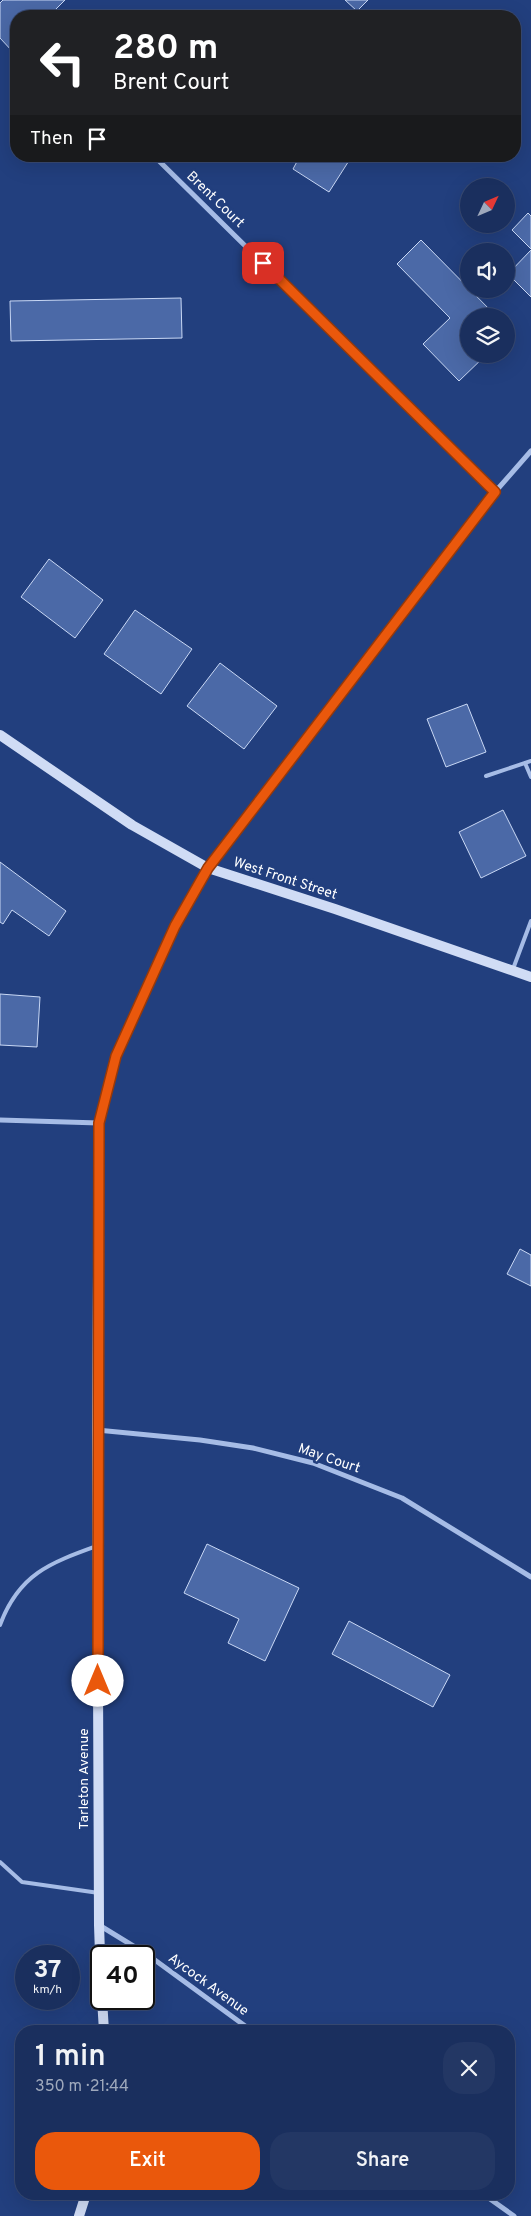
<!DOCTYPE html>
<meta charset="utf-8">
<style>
body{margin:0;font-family:Overpass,sans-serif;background:#233764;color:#f1f3f6;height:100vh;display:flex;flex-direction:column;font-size:19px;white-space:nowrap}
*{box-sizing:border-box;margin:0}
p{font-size:16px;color:#9fa9bc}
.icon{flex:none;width:28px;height:28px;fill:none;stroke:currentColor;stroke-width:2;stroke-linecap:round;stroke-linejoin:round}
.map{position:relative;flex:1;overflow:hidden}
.details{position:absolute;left:15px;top:2025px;width:500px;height:175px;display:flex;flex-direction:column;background:#1a2f5e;border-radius:20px;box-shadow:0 5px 20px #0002,0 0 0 1px #384a73}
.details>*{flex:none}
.hud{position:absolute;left:10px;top:10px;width:511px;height:152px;border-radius:20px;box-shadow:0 5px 20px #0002,0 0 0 1px #384a73;background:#202124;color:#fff;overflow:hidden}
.needle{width:32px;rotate:46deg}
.tools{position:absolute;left:460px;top:178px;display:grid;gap:10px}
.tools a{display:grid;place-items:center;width:55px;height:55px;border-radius:50%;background:#1a2f5e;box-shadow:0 5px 20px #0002,0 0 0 1px #384a73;font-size:25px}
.speed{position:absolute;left:15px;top:1945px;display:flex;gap:10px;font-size:25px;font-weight:700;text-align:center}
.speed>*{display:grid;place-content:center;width:65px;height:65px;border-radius:50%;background:#1a2f5e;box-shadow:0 5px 20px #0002,0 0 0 1px #384a73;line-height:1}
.speed small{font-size:12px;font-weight:400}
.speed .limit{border:2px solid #111;border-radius:8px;background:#fff;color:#111}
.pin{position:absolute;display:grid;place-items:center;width:42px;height:42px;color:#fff;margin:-21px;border-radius:10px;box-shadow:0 2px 8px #0006}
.me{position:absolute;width:55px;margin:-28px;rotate:0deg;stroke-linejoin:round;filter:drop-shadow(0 0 4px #0008)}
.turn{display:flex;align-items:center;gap:18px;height:105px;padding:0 20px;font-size:22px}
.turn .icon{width:65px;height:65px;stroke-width:2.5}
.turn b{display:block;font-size:35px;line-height:42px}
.then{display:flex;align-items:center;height:48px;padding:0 20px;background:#0003;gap:10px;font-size:19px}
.round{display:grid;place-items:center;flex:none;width:52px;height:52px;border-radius:20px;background:#233764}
.head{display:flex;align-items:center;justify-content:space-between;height:85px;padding:0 20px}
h1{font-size:30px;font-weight:600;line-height:38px}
.button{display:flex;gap:10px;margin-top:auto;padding:10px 20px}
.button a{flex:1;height:58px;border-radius:20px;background:#ea580c;color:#fff;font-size:20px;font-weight:600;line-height:58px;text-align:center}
.button a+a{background:#233764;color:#f1f3f6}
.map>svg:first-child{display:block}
.building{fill:#4b69a7;stroke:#c9d8f5}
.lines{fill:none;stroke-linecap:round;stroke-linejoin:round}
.lane{stroke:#a6bce6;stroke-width:4}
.street{stroke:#a6bce6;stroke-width:5}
.secondary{stroke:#d0dcf5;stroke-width:10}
.route-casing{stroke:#983908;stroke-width:12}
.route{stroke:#ea580c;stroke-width:9}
.labels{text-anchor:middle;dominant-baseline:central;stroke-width:5;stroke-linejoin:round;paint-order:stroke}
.street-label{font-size:14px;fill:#fff;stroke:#223f7e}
</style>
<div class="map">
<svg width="531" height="2216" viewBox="0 0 531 2216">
<rect width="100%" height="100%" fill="#223f7e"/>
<!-- building -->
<path class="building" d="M3 0H65L49 16H16V48L13 52 0 38V3Z
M345 0H368L357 11Z
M300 156H352L329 192 293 169Z
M528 213 531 216V249L512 230Z
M421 240 496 316H469V354H487L459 381 423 344 450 318 397 264Z
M531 250V297L508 274Z
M181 298 182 338 11 341 10 301Z
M49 559 103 600 75 638 21 597Z
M135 610 192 649 161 694 104 654Z
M220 663 277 706 244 749 187 706Z
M467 704 486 752 446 767 427 719Z
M503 810 526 856 481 878 459 832Z
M0 862 66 911 49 936 12 910 3 924 0 922Z
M0 994 40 997 37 1047 0 1045Z
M520 1249 531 1255V1286L507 1274Z
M207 1544 299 1588 265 1661 228 1643 239 1619 184 1593Z
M349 1621 450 1675 433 1707 332 1654Z"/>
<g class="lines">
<!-- lane -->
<path class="lane" d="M525 763 531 777
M486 776 531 761
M513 969 531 921
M0 1625C19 1574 50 1563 97 1546
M0 1862 22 1882 99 1893"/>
<!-- street -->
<path class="street" d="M154 156 495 492
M208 868 495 492 531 451
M0 1120 99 1123
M97 1430 200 1440 253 1448 313 1463 402 1498 531 1577
M99 1925 148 1955 252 2031
M483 2194 514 2216"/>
<!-- secondary -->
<path class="secondary" d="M0 735 132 825 208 868 335 909 531 977
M101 1982 99 1925 97 1430 99 1123 116 1056 175 926 208 868
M102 1999 104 2031
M79 2216 86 2194"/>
</g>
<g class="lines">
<!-- route casing -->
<g class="route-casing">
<path id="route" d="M98 1681 99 1123 116 1056 175 926 208 868 495 492 263 263"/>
</g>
<!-- route -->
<use href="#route" class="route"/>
</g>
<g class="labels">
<!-- street labels -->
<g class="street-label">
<text transform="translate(215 200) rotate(44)">Brent Court</text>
<text transform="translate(285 879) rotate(18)">West Front Street</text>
<text transform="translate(329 1459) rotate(19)">May Court</text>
<text transform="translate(84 1779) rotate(-90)">Tarleton Avenue</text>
<text transform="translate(208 1985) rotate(36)">Aycock Avenue</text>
</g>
</g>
</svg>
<div class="tools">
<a><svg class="needle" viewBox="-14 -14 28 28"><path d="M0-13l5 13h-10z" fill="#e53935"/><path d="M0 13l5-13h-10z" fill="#9fa9bc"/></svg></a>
<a><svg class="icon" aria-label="sound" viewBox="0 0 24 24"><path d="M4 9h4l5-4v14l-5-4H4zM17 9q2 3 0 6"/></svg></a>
<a><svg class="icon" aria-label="layers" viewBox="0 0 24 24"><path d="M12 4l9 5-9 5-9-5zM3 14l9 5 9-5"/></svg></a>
</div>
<div class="speed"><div>37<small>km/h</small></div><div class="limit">40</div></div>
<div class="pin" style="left:263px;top:263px;background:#d93025"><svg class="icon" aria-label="arrive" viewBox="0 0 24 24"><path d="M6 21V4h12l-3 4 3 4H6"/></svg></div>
<svg class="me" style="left:98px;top:1681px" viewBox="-20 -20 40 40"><circle r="19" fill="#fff"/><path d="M0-13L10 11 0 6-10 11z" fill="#ea580c"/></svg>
<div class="hud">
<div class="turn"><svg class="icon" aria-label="left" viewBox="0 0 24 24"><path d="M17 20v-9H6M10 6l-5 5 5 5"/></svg><div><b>280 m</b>Brent Court</div></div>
<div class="then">Then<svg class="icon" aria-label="arrive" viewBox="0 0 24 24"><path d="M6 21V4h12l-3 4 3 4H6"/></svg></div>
</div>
<section class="details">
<div class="head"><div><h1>1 min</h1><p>350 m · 21:44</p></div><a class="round"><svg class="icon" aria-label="close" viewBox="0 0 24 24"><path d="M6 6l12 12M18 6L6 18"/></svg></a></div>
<div class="button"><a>Exit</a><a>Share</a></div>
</section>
</div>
